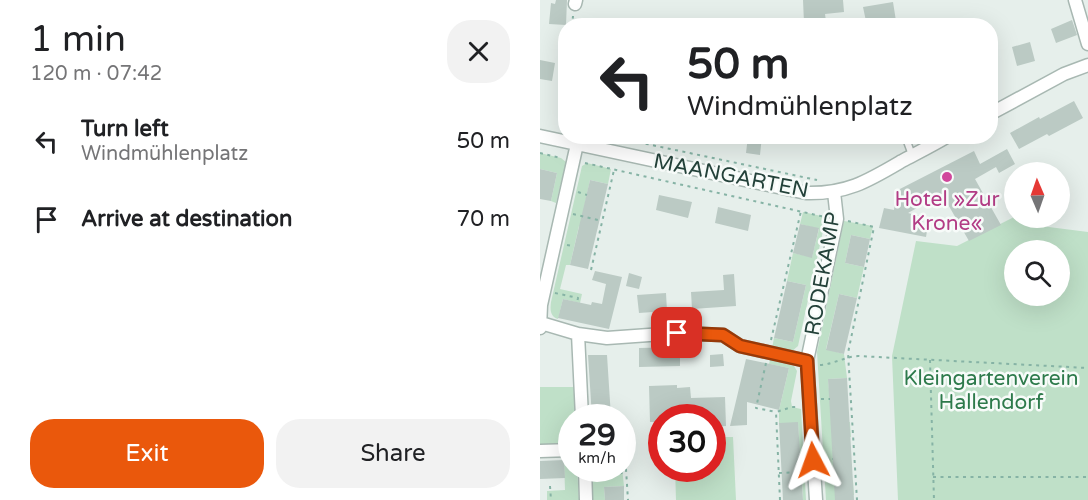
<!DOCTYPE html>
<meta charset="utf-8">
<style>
body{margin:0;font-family:"Varela Round",sans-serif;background:#f2f2f2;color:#202124;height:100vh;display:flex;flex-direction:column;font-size:22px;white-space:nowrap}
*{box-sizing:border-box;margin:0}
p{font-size:20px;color:#757577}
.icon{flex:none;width:33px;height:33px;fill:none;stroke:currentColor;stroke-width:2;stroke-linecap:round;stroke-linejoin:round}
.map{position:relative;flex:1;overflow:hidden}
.side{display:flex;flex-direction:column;background:#fff;width:540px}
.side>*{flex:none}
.hud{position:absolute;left:18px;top:18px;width:440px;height:126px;border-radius:24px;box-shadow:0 6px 24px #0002;background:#fff;color:#202124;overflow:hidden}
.needle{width:39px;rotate:358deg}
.fabs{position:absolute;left:464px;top:162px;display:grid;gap:12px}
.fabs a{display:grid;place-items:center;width:66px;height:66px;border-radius:50%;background:#fff;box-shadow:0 6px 24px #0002;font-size:30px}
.speed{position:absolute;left:18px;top:404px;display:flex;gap:12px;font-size:30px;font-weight:700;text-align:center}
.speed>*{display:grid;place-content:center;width:78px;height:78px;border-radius:50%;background:#fff;box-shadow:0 6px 24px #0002;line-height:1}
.speed small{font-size:15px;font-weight:400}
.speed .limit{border:9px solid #d22;background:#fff;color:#111}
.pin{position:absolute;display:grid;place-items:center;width:51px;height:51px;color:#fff;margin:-26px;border-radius:12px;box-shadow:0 3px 9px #0006}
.me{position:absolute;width:66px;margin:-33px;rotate:356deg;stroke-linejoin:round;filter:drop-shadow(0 0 4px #0008)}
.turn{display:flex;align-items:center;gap:21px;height:126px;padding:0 30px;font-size:27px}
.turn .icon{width:78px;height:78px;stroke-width:2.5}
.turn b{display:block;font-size:42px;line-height:51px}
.round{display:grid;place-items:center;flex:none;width:63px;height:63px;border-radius:24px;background:#f2f2f2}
.head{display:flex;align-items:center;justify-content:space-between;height:102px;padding:0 30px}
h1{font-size:36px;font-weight:600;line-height:45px}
.primary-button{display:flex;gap:12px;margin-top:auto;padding:12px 30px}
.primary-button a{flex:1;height:69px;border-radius:24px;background:#ea580c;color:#fff;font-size:24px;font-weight:600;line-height:69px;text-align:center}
.primary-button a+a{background:#f2f2f2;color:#202124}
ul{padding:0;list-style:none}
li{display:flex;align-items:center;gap:18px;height:78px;padding:0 30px}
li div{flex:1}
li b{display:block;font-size:22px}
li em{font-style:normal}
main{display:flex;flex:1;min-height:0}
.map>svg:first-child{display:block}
.green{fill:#bfe0c8;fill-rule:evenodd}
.building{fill:#bbcac4}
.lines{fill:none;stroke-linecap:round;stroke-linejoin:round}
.lane-casing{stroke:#a8b8b2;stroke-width:9}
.street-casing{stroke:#a8b8b2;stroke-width:15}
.path{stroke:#86b3a5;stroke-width:2;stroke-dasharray:3 4.5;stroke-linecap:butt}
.lane{stroke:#fff;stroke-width:6}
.street{stroke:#fff;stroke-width:12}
.route-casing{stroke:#983908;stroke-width:15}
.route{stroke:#ea580c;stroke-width:10}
.hotel-dot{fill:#d1479c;stroke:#f7fbf9;stroke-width:2}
.labels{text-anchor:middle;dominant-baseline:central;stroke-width:5;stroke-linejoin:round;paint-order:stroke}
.street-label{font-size:21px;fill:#24423a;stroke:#f7fbf9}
.hotel-label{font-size:21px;fill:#b23c85;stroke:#f7fbf9}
.park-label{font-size:21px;fill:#2d7a4b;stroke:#f7fbf9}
</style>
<main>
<section class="side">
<div class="head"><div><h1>1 min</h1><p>120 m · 07:42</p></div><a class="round"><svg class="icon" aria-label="close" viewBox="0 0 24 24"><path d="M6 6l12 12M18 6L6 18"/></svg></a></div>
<ul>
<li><svg class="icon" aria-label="left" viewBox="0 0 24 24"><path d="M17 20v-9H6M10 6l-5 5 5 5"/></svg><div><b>Turn left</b><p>Windmühlenplatz</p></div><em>50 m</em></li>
<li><svg class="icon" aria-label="arrive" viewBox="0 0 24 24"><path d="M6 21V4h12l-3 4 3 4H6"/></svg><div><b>Arrive at destination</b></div><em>70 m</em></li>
</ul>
<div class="primary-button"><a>Exit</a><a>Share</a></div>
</section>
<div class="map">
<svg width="548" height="500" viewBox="0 0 548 500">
<rect width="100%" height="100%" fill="#e6efeb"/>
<!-- green -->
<path class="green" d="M0 153 21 158 26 162 16 203 11 201 17 173 0 169Z
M47 163 71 169 68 184 50 180 44 208 61 212 57 229 39 226 30 265H26L20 289 42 294 40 303 23 299 18 319C10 317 10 309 11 302L42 166Z
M263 212 286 217 258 346 251 352 232 348 234 338 253 342 266 285 247 281 253 253 272 257 279 229 260 224Z
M474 217 501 218V226L548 232V500H358L352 356 376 241 417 246ZM474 250H519V296H474Z
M304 221 333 226 330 239 311 235 305 263 324 267 317 298 299 294 286 349 304 354 307 378 288 379 292 423 310 422 311 437 292 438 295 481 313 480 314 495 296 496 295 500H286L277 352Z
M230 360 254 366 257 371 251 401 252 407 261 409 266 500H263L262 481 242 482 260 463 258 423H239V410L249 368 229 364Z
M0 387H41L42 417H32L31 450 0 451Z
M173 437H193L196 500H136L135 468H172Z
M24 460H31L32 468H37L39 500H7V491L25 490Z
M51 468H82L84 486 64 487 65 500H53Z"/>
<!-- building -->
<path class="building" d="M16 0H27L26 25 9 24 11 3 15 4Z
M263 0H303L304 12 285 14 286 21 264 23Z
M353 2 356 21 327 26 323 7Z
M532 20 537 35 516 43 511 29Z
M490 42 495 61 477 66 472 47Z
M0 60 15 63 12 81 0 79Z
M534 101 543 118 509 136 507 134 479 149 470 133 499 117 500 119Z
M208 136H222L220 155 206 153Z
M467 149 475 164 459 173 456 167 435 179 461 225 429 241 402 194 368 213 384 217 382 224 388 225 386 237 339 228 344 208 354 210 356 191 434 151 440 164Z
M0 169 17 173 11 201 0 199Z
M50 180 68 184 48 269 30 265Z
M119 195 152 202 148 218 116 210Z
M178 207 211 215 208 231 175 223Z
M260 224 279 228 272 258 253 253Z
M311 235 330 239 324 267 305 263Z
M55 271 82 277 69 329 18 318 23 299 51 305 52 302 62 304 66 284 52 280Z
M89 273 102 277 99 289 86 286Z
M194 274 196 306 152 309 151 292 184 290 183 275Z
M247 281 266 285 253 342 234 338Z
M126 293 127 311 99 313 97 295Z
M299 294 317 298 304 354 286 350Z
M140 347V366L99 367V348Z
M183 354 184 366 170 367V355Z
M48 355H67L71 417H52Z
M206 359 249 368 239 410 207 402V425L190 426Z
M307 378 314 500H295L288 379Z
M137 385V388L150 387 151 398 185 397 186 426 172 427V417H122V422H110L109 386Z
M258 422 263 500H243L239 423Z
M24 460 25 478 0 479V461Z
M84 486V500H65L64 487Z"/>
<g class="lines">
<!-- lane casing -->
<g class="lane-casing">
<path id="lane" d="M365 136 372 155"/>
</g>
<!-- street casing -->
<g class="street-casing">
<path id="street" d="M535 0 548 44
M35 4 36 0
M450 114 524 74 548 65
M0 136 266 193C307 194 328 181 362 161 377 153 393 145 408 136
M1 323 38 334 42 417
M0 328 1 305 37 144
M38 334 67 338 137 333 183 335 200 346 267 361
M0 451 32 450
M45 468 46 500
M276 500 267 361 297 219 294 192"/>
</g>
<!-- path -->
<path class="path" d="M32 26 33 16
M69 136 277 180
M0 153 21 158
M45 163 285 217
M38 192 47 195
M33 214 62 221
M308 221 334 227 308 353 317 500
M27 245 34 246
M51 270 74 170
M15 293 38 298 37 302
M231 340 261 211
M390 360 394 500
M226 363 216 408 236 412
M280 365C294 364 304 357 318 356L548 368
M281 399H290
M84 439 88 500
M285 459H293
M239 473 263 472
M57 474 86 473
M393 477H548
M10 486 11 500
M240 500 236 412 252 407H258"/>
<!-- lane -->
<use href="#lane" class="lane"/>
<!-- street -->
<use href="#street" class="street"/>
</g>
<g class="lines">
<!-- route casing -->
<g class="route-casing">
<path id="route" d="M137 333 183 335 200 346 267 361 273 460"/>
</g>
<!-- route -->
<use href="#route" class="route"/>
</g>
<!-- markers -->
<circle class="hotel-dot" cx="407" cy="177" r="6"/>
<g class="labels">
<!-- street labels -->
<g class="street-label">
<text transform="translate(191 176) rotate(11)">MAANGARTEN</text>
<text transform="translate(283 274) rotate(-80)">RODEKAMP</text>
</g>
<!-- hotel labels -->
<g class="hotel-label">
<text x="407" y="199">Hotel »Zur<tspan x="407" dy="24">Krone«</tspan></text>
</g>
<!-- park labels -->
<g class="park-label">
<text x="451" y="378">Kleingartenverein<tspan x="451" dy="24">Hallendorf</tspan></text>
</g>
</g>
</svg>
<div class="fabs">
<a><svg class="needle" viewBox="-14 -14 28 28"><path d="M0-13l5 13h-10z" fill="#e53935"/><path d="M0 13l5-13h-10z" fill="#757577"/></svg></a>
<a><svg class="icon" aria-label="search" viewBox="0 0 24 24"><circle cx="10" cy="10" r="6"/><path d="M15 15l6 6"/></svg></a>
</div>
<div class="speed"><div>29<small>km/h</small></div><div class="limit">30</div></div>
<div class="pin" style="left:137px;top:333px;background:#d93025"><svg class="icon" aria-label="arrive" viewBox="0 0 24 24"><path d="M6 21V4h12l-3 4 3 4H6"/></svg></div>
<svg class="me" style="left:273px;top:460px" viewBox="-20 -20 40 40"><path d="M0-17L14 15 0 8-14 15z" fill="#ea580c" stroke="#fff" stroke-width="4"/></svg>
<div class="hud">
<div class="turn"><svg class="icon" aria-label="left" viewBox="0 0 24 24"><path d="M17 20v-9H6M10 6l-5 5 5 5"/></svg><div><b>50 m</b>Windmühlenplatz</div></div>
</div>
</div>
</main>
